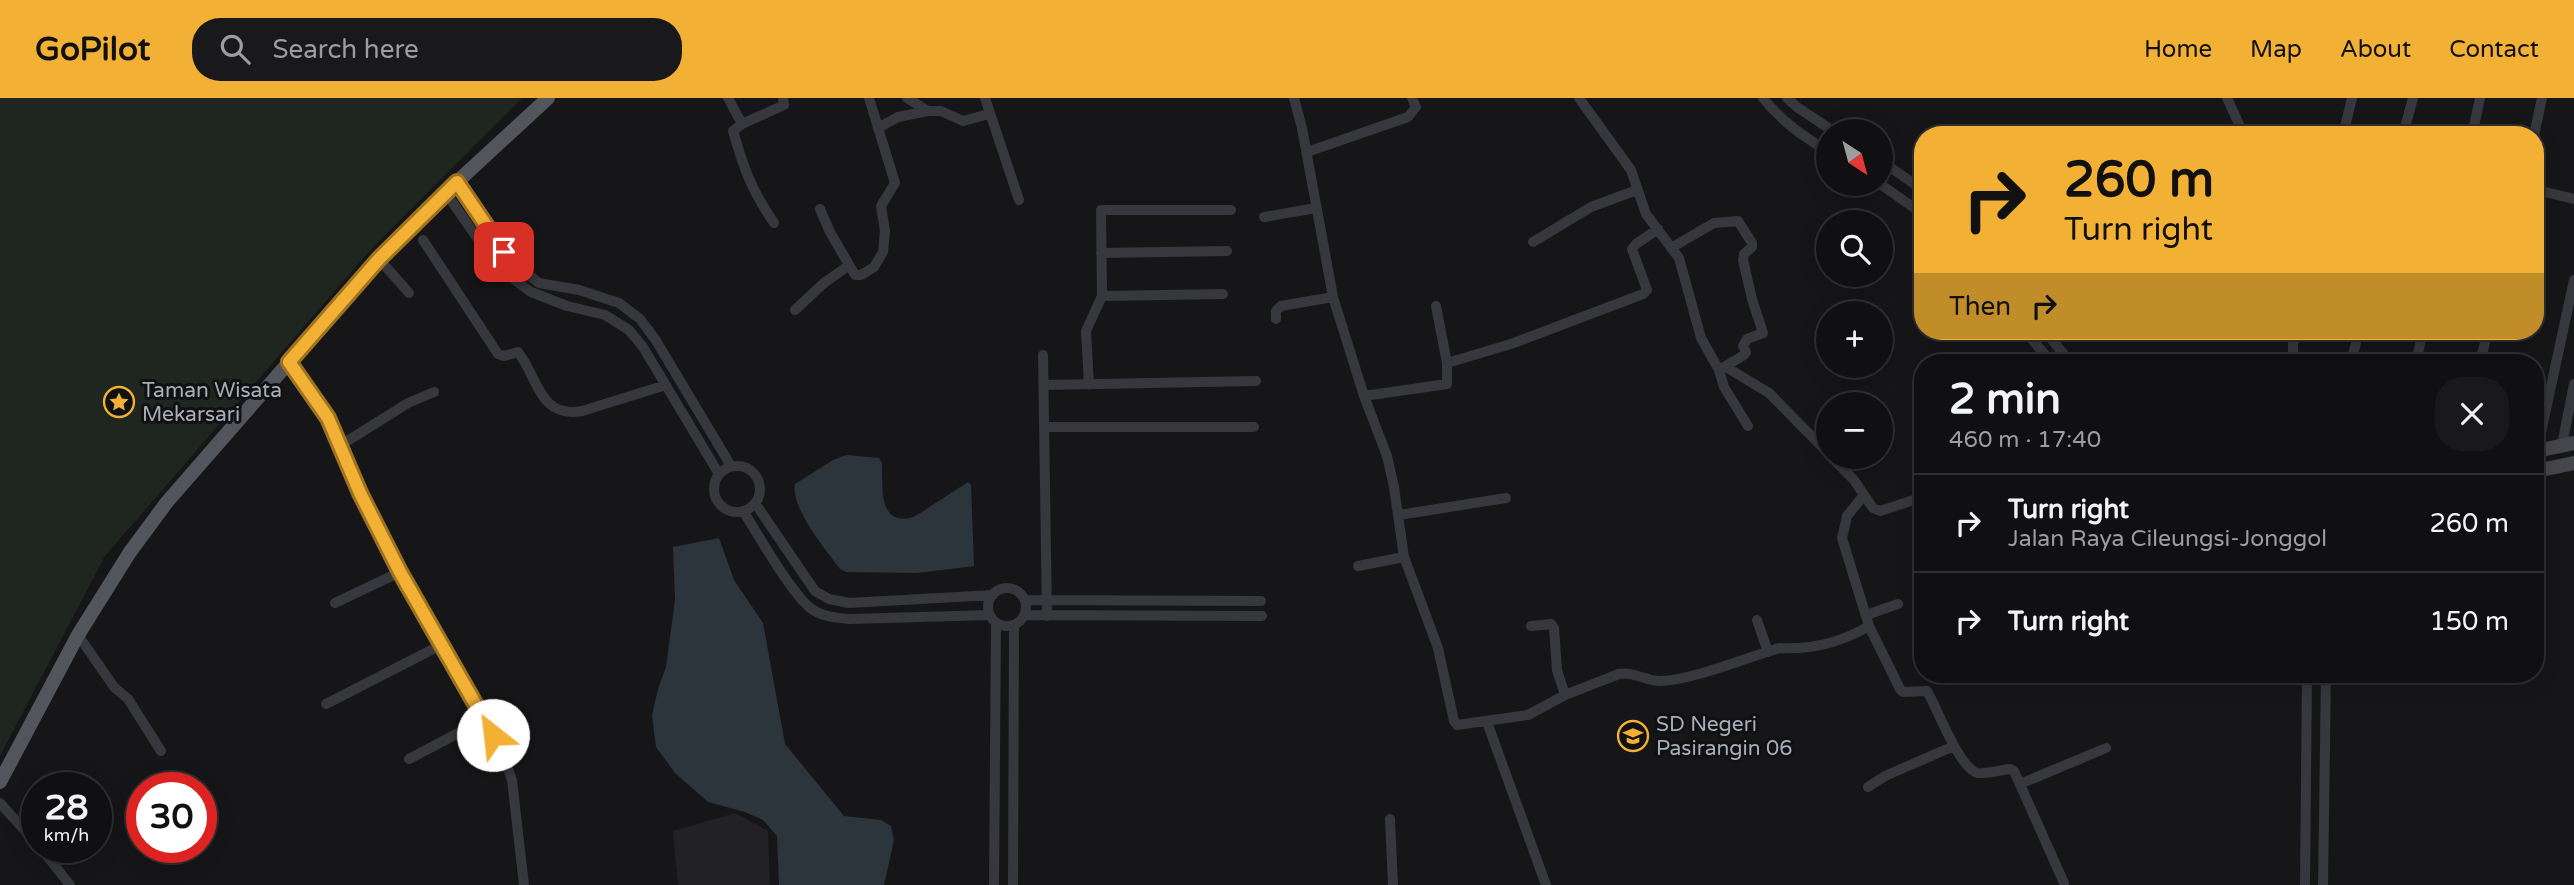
<!DOCTYPE html>
<meta charset="utf-8">
<style>
body{margin:0;font-family:"Varela Round",sans-serif;background:#19191b;color:#f1f3f6;height:100vh;display:flex;flex-direction:column;font-size:26px;white-space:nowrap}
*{box-sizing:border-box;margin:0}
p{font-size:23px;color:#9c9d9f}
.icon{flex:none;width:38px;height:38px;fill:none;stroke:currentColor;stroke-width:2;stroke-linecap:round;stroke-linejoin:round}
.map{position:relative;flex:1;overflow:hidden}
.side{position:absolute;left:1914px;top:256px;width:630px;height:329px;display:flex;flex-direction:column;background:#101012;border-radius:28px;box-shadow:0 4px 18px #0003,0 0 0 2px #303032}
.side>*{flex:none}
.banner{position:absolute;left:1914px;top:28px;width:630px;height:214px;border-radius:28px;box-shadow:0 4px 18px #0003,0 0 0 2px #303032;background:#f2b134;color:#111;overflow:hidden}
.needle{width:46px;rotate:144deg}
.controls{position:absolute;left:1816px;top:21px;display:grid;gap:14px}
.controls a{display:grid;place-items:center;width:77px;height:77px;border-radius:50%;background:#101012;box-shadow:0 4px 18px #0003,0 0 0 2px #303032;font-size:35px}
.speed{position:absolute;left:21px;top:674px;display:flex;gap:14px;font-size:35px;font-weight:700;text-align:center}
.speed>*{display:grid;place-content:center;width:91px;height:91px;border-radius:50%;background:#101012;box-shadow:0 4px 18px #0003,0 0 0 2px #303032;line-height:1}
.speed small{font-size:18px;font-weight:400}
.speed .limit{border:10px solid #d22;background:#fff;color:#111}
.pin{position:absolute;display:grid;place-items:center;width:60px;height:60px;color:#fff;margin:-30px;border-radius:14px;box-shadow:0 4px 10px #0006}
.me{position:absolute;width:77px;margin:-38px;rotate:331deg;stroke-linejoin:round;filter:drop-shadow(0 0 5px #0008)}
.turn{display:flex;align-items:center;gap:24px;height:147px;padding:0 35px;font-size:32px}
.turn .icon{width:91px;height:91px;stroke-width:2.5}
.turn b{display:block;font-size:49px;line-height:60px}
.then{display:flex;align-items:center;height:66px;padding:0 35px;background:#0003;gap:14px;font-size:26px}
.round{display:grid;place-items:center;flex:none;width:74px;height:74px;border-radius:28px;background:#19191b}
.overview{display:flex;align-items:center;justify-content:space-between;height:119px;padding:0 35px}
h1{font-size:42px;font-weight:800;line-height:52px}
ul{padding:0;list-style:none}
li{display:flex;align-items:center;gap:21px;height:98px;padding:0 35px;border-top:2px solid #303032}
li div{flex:1}
li b{display:block;font-size:26px}
li em{font-style:normal}
header{display:flex;align-items:center;gap:42px;box-sizing:border-box;height:98px;padding:0 35px;background:#f2b134;color:#111}
header strong{font-size:33px}
nav{display:flex;gap:38px;margin-inline-start:auto;font-size:24px}
.search{width:490px;height:63px;background:#19191b;display:flex;align-items:center;gap:18px;box-sizing:border-box;padding:0 24px;border-radius:28px;color:#9c9d9f;font-size:26px}
.map>svg:first-child{display:block}
.built{fill:#222225}
.green{fill:#1e261f}
.water{fill:#2c353c}
.lines{fill:none;stroke-linecap:round;stroke-linejoin:round}
.street{stroke:#37383d;stroke-width:10}
.secondary{stroke:#45474d;stroke-width:14}
.primary{stroke:#53555c;stroke-width:14}
.route-casing{stroke:#9d7322;stroke-width:18}
.route{stroke:#f2b134;stroke-width:12}
.labels{text-anchor:middle;dominant-baseline:central;stroke-width:6;stroke-linejoin:round;paint-order:stroke}
.poi-label{font-size:21px;fill:#a8adb8;stroke:#111113;text-anchor:start}
</style>
<header>
<strong>GoPilot</strong>
<div class="search"><svg class="icon" aria-label="search" viewBox="0 0 24 24"><circle cx="10" cy="10" r="6"/><path d="M15 15l6 6"/></svg>Search here</div>
<nav><a>Home</a><a>Map</a><a>About</a><a>Contact</a></nav>
</header>
<div class="map">
<svg width="2574" height="787" viewBox="0 0 2574 787">
<rect width="100%" height="100%" fill="#161618"/>
<!-- built -->
<path class="built" d="M735 715 768 733 770 787H678L673 733Z"/>
<!-- green -->
<path class="green" d="M0 0H522L373 149 105 458 0 658Z"/>
<!-- water -->
<path class="water" d="M846 357 879 360 882 365C883 389 877 429 914 419L968 384 971 387 974 468 917 475 846 474 840 471C826 452 790 409 795 386L833 362Z
M719 440 734 482 763 525 785 646 844 718 881 722 891 728 894 742 884 787H779L777 738 763 722 745 714 708 704 675 675 656 649 652 617 658 591 666 569 675 502 673 449Z"/>
<g class="lines">
<!-- street -->
<path class="street" d="M728 0 742 26 784 7 783 0
M907 0 928 13H941L963 23 989 16
M985 0 1019 102
M1294 0 1302 30 1333 199 1364 298 1387 358 1394 389 1404 459 1438 550 1454 623 1457 627 1528 617 1565 597 1619 576C1634 573 1647 584 1662 583 1695 581 1746 560 1779 550 1811 552 1842 544 1869 528L1842 440 1847 418 1864 397 1854 382 1831 359
M1579 0 1631 72 1646 116 1679 160 1701 240 1719 272 1724 289 1748 328
M1763 0C1781 23 1804 39 1829 54
M1787 0 1797 9 1833 33
M2227 0 2244 37
M742 26 733 33C744 71 751 91 774 125
M878 30 898 19 928 13
M2343 37 2352 0
M2403 37 2413 0
M2472 37 2480 0
M2534 37 2542 0
M1307 54 1408 19 1416 9 1412 0
M1881 63 1923 92
M457 84 504 154 526 175 539 185 579 192 619 205 640 221 655 241 731 368
M1880 86 1923 116
M2536 92 2574 101
M446 95 497 169 531 194 567 208 605 217 629 232 643 249 719 376
M820 111 830 134 855 177H861L874 169 883 154 885 133 881 108 895 85 869 0
M1264 119 1316 110
M423 142 498 256 504 258 518 254C538 279 539 321 582 313L666 287
M1533 144 1591 109 1637 92
M1671 150 1714 125 1738 123 1752 145V149L1744 156 1743 162 1752 201 1763 235 1747 241 1743 248 1746 254 1744 257 1719 272
M1101 155 1227 153
M379 161 409 195
M1102 198 1223 196
M795 212 824 185 848 168
M1276 221V213L1281 208 1333 199
M2025 233 2051 264
M2045 233 2070 264
M1043 257 1047 518
M290 264 328 320 360 395 400 474 469 592 503 657 512 682 524 787
M2293 264V246L2297 233
M2351 264 2359 233
M2416 264 2423 233
M2480 264 2488 233
M1447 265 1511 246 1643 196 1647 192 1632 151 1636 146 1658 131
M1726 269 1769 295 1829 356
M1044 287 1256 283
M1089 287 1086 233 1102 198 1101 112H1231
M1364 298 1447 286V265L1436 208
M1044 329H1254
M341 347 408 305 434 294
M2562 347 2574 286
M2537 353 2574 182
M714 391a23 23 0 1 1 46 0a23 23 0 1 1-46 0Z
M1864 397 1873 410 1880 413 1923 399
M755 405 815 493 829 501 849 505 993 497
M743 413C758 436 793 499 813 512 824 519 838 520 850 521L990 517
M1399 417 1506 400
M1358 468 1404 459
M988 509a19 19 0 1 1 38 0a19 19 0 1 1-38 0Z
M1025 502 1261 503
M335 505 400 474
M1024 517 1262 518
M1866 517 1898 506
M1757 522 1768 554
M1531 528 1551 526 1554 530 1557 572 1565 597
M1869 528 1900 591 1903 594 1927 593C1937 609 1959 671 1978 675 1988 676 2000 672 2010 671L2014 673 2064 785
M78 537 114 589 128 601 161 653
M326 606 443 546
M1487 624 1546 787
M409 661 485 621
M2020 686 2106 650
M1868 689 1885 678 1954 648
M0 705 37 746
M1390 721 1393 787
M40 749 70 787
M994 787 996 525
M1013 787 1014 527
M2305 787 2307 576
M2323 787 2326 576"/>
<!-- secondary -->
<path class="secondary" d="M2536 353 2574 345
M2536 373 2574 365"/>
<!-- primary -->
<path class="primary" d="M0 684 78 537 130 454 167 404 379 161 457 84 548 0"/>
</g>
<g class="lines">
<!-- route casing -->
<g class="route-casing">
<path id="route" d="M493 637 400 474 360 395 328 320 289 264 379 161 457 84 504 154"/>
</g>
<!-- route -->
<use href="#route" class="route"/>
</g>
<!-- icons -->
<defs>
<g id="sight-ring" transform="scale(1.575)"><circle r="9.5" fill="#111113" stroke="#f2b134" stroke-width="1.5"/><path d="M0-6L1.8-2.2L6-1.7L2.9 1.2L3.7 5.4L0 3.3L-3.7 5.4L-2.9 1.2L-6-1.7L-1.8-2.2Z" fill="#f2b134"/></g>
<g id="school-ring" transform="scale(1.575)"><circle r="9.5" fill="#111113" stroke="#f2b134" stroke-width="1.5"/><path d="M0-5L7-2L0 1L-7-2ZM-4 1L0 2.5L4 1V4Q0 6-4 4Z" fill="#f2b134"/></g>
</defs>
<g fill-rule="evenodd">
<use href="#sight-ring" x="119" y="304"/>
<use href="#school-ring" x="1633" y="638"/>
</g>
<g class="labels">
<!-- poi labels -->
<g class="poi-label">
<text x="142" y="292">Taman Wisata<tspan x="142" dy="24">Mekarsari</tspan></text>
<text x="1656" y="626">SD Negeri<tspan x="1656" dy="24">Pasirangin 06</tspan></text>
</g>
</g>
</svg>
<div class="controls">
<a><svg class="needle" viewBox="-14 -14 28 28"><path d="M0-13l5 13h-10z" fill="#e53935"/><path d="M0 13l5-13h-10z" fill="#9c9d9f"/></svg></a>
<a><svg class="icon" aria-label="search" viewBox="0 0 24 24"><circle cx="10" cy="10" r="6"/><path d="M15 15l6 6"/></svg></a>
<a>+</a>
<a>−</a>
</div>
<div class="speed"><div>28<small>km/h</small></div><div class="limit">30</div></div>
<div class="pin" style="left:504px;top:154px;background:#d93025"><svg class="icon" aria-label="arrive" viewBox="0 0 24 24"><path d="M6 21V4h12l-3 4 3 4H6"/></svg></div>
<svg class="me" style="left:493px;top:637px" viewBox="-20 -20 40 40"><circle r="19" fill="#fff"/><path d="M0-13L10 11 0 6-10 11z" fill="#f2b134"/></svg>
<div class="banner">
<div class="turn"><svg class="icon" aria-label="right" viewBox="0 0 24 24"><path d="M7 20v-9h11M14 6l5 5-5 5"/></svg><div><b>260 m</b>Turn right</div></div>
<div class="then">Then<svg class="icon" aria-label="right" viewBox="0 0 24 24"><path d="M7 20v-9h11M14 6l5 5-5 5"/></svg></div>
</div>
<section class="side">
<div class="overview"><div><h1>2 min</h1><p>460 m · 17:40</p></div><a class="round"><svg class="icon" aria-label="close" viewBox="0 0 24 24"><path d="M6 6l12 12M18 6L6 18"/></svg></a></div>
<ul>
<li><svg class="icon" aria-label="right" viewBox="0 0 24 24"><path d="M7 20v-9h11M14 6l5 5-5 5"/></svg><div><b>Turn right</b><p>Jalan Raya Cileungsi-Jonggol</p></div><em>260 m</em></li>
<li><svg class="icon" aria-label="right" viewBox="0 0 24 24"><path d="M7 20v-9h11M14 6l5 5-5 5"/></svg><div><b>Turn right</b></div><em>150 m</em></li>
</ul>
</section>
</div>
